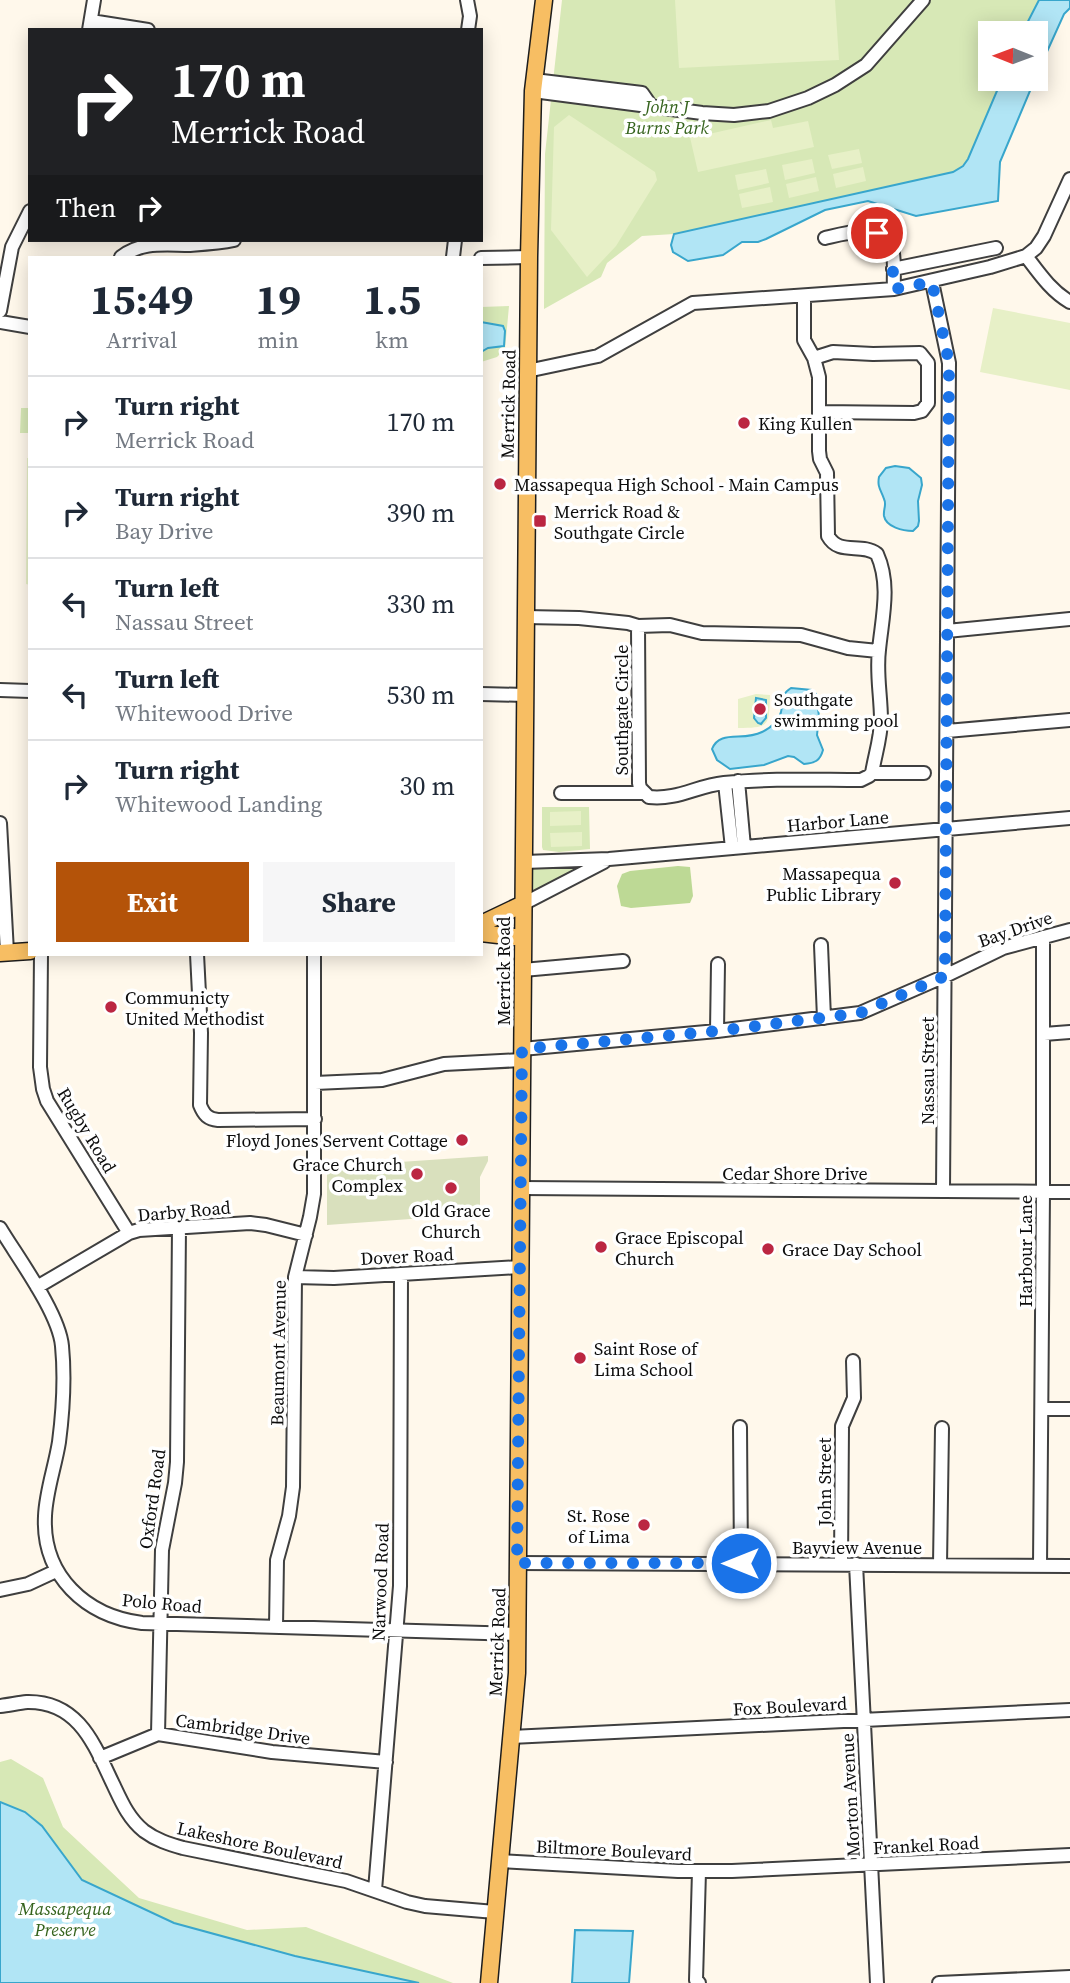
<!DOCTYPE html>
<style>
body{margin:0;font-family:"Source Serif 4",serif;background:#f6f6f7;color:#1f2937;height:100vh;display:flex;flex-direction:column;font-size:26px;white-space:nowrap}
*{box-sizing:border-box;margin:0}
p{font-size:23px;color:#747a83}
.icon{flex:none;width:38px;height:38px;fill:none;stroke:currentColor;stroke-width:2;stroke-linecap:round;stroke-linejoin:round}
.map{position:relative;flex:1;overflow:hidden}
.sheet{position:absolute;left:28px;top:256px;width:455px;height:700px;display:flex;flex-direction:column;background:#fff;border-radius:0px;box-shadow:0 4px 18px #0003}
.sheet>*{flex:none}
.top-card{position:absolute;left:28px;top:28px;width:455px;height:214px;border-radius:0px;box-shadow:0 4px 18px #0003;background:#202124;color:#fff;overflow:hidden}
.needle{width:46px;rotate:271deg}
.tools{position:absolute;left:978px;top:21px;display:grid;gap:14px}
.tools a{display:grid;place-items:center;width:70px;height:70px;border-radius:0px;background:#fff;box-shadow:0 4px 18px #0003;font-size:35px}
.pin{position:absolute;display:grid;place-items:center;width:60px;height:60px;color:#fff;margin:-30px;border:4px solid #fff;border-radius:50%;box-shadow:0 2px 7px #0007}
.me{position:absolute;width:77px;margin:-38px;rotate:270deg;stroke-linejoin:round;filter:drop-shadow(0 0 5px #0008)}
.turn{display:flex;align-items:center;gap:24px;height:147px;padding:0 28px;font-size:32px}
.turn .icon{width:91px;height:91px;stroke-width:2.5}
.turn b{display:block;font-size:49px;line-height:60px}
.then{display:flex;align-items:center;height:66px;padding:0 28px;background:#0003;gap:14px;font-size:26px}
.eta{display:flex;justify-content:space-evenly;align-items:center;height:119px;text-align:center}
.eta b{font-size:42px;font-weight:700;line-height:49px}
.button{display:flex;gap:14px;margin-top:auto;padding:14px 28px}
.button a{flex:1;height:80px;border-radius:0px;background:#b45309;color:#fff;font-size:28px;font-weight:700;line-height:80px;text-align:center}
.button a+a{background:#f6f6f7;color:#1f2937}
ul{padding:0;list-style:none}
li{display:flex;align-items:center;gap:21px;height:91px;padding:0 28px;border-top:2px solid #e0e1e3}
li div{flex:1}
li b{display:block;font-size:26px}
li em{font-style:normal}
.map>svg:first-child{display:block}
.green{fill:#d7e8b6}
.forest{fill:#bdd995}
.cemetery{fill:#d9e0bd}
.pitch{fill:#e7f0c7}
.water{fill:#b1e5f5;stroke:#38a6cc;stroke-width:2}
.lines{fill:none;stroke-linecap:round;stroke-linejoin:round}
.minor-casing{stroke:#3f3f3f;stroke-width:16}
.major-casing{stroke:#1d1d1d;stroke-width:19}
.minor{stroke:#fff;stroke-width:12}
.major{stroke:#f7be63;stroke-width:16}
.route{stroke:#1a73e8;stroke-width:12;stroke-dasharray:0 21.6}
.poi-dot{fill:#bb2642;stroke:#fff;stroke-width:2.5}
.labels{text-anchor:middle;dominant-baseline:central;stroke-width:7;stroke-linejoin:round;paint-order:stroke}
.park-label{font-size:18px;font-style:italic;fill:#35631d;stroke:#fff}
.street-label{font-size:18px;fill:#0c0c0c;stroke:#fff}
.poi-label{font-size:18px;fill:#0c0c0c;stroke:#fff;text-anchor:start}
</style>
<div class="map">
<svg width="1070" height="1983" viewBox="0 0 1070 1983">
<rect width="100%" height="100%" fill="#fff8eb"/>
<!-- green -->
<path class="green" d="M562 0H1039L1022 33H990V79H1002L970 155C965 165 959 169 948 174L674 234 642 236 607 263 601 277 544 309 545 154Z
M509 306 505 349 497 357 481 362V352L488 348 504 346 500 325 481 322V307Z
M21 408H30V433H20Z
M542 807H589L590 849 559 852 543 850 542 847Z
M605 861 524 903 525 864Z
M11 1759 43 1778 63 1827 139 1898 247 1930 306 1927 453 1983H0V1762Z"/>
<!-- forest -->
<path class="forest" d="M678 866 690 867 693 896 690 903 631 908 621 906 617 886 622 874 630 871Z"/>
<!-- cemetery -->
<path class="cemetery" d="M488 1156V1161L480 1177V1214L327 1225V1167Z"/>
<!-- pitch -->
<path class="pitch" d="M675 0H835L839 60 679 68Z
M569 115 655 172 657 180 616 246 587 277 551 230 554 127Z
M771 120 773 128 808 121 814 147 698 172 689 133 709 134Z
M859 149 862 163 832 169 828 155Z
M812 159 815 173 785 180 782 165Z
M863 167 866 181 836 188 833 174Z
M766 169 769 183 738 190 735 175Z
M816 177 819 191 789 198 786 184Z
M770 187 773 202 742 208 739 194Z
M993 308 1070 323V390L980 372Z
M27 458H30V585L26 584Z
M756 694 770 695C769 726 770 728 738 728V699Z
M581 811V825L550 826V812Z
M582 832V846L551 847 550 833Z"/>
<!-- water -->
<path class="water" d="M1039 0H1070V8L1064 14 1036 76V33H1022Z
M1002 79H1035L1000 162 998 201 916 216 868 201 825 210 766 239 758 242H742L723 255 688 261 673 252 671 245 674 234 953 172 963 166 968 159Z
M481 322 503 326 505 331 504 346 488 348 481 352Z
M895 466 909 468 921 478 922 485 918 501 919 521 918 526 913 531C903 531 886 527 884 516 883 509 887 505 884 499 881 490 877 487 879 477L886 468Z
M791 688 812 690 816 694 819 716 817 735 823 750C820 761 815 763 804 764L794 757 788 756 764 765 730 769 717 760 712 749C720 729 743 742 762 732 770 728 779 722 781 712 784 701 780 695 791 688Z
M756 698 766 700V718L761 724 758 723 754 718Z
M0 1802 25 1812 42 1826 82 1880 174 1923 295 1956 419 1983H0Z
M575 1930 633 1931 629 1983H572Z"/>
<g class="lines">
<!-- minor casing -->
<g class="minor-casing">
<path id="minor" d="M467 0 470 16 468 30
M91 21 148 30
M89 30 94 0
M534 80 642 93 651 106
M533 91 702 113 734 115 769 111 808 98 835 85 866 65 923 0
M825 238C842 234 883 222 891 245 896 258 893 275 894 289
M1026 256C1039 273 1051 291 1070 302
M121 257C142 241 165 245 190 245 204 244 220 243 234 240
M453 257 455 240
M481 258 529 257
M893 269 996 248
M932 282 949 363 943 1191
M0 311 12 247 30 211
M0 322 30 327
M814 358 833 352 873 354 920 353 928 363V403L922 411 914 413 819 412
M527 371 598 356 693 303 894 289 990 267 1026 256 1036 248 1044 236 1070 179
M525 617 579 618 628 623 638 626 670 625 702 633 801 635 848 648 878 651
M638 626 639 783 640 788 649 797C678 800 696 786 724 783 769 778 815 780 861 780L869 776 872 773C875 755 881 737 881 720 881 696 876 673 879 650 882 618 891 585 877 554 861 542 839 556 828 536L827 473 820 459 819 451V377L814 358 804 340V296
M947 631 1070 619
M0 690 30 691
M481 694 525 695
M947 731 1070 720
M872 773H924
M738 781 744 847
M725 783 732 848
M561 793H643
M0 823 7 952
M524 862 609 859 1070 818
M523 904 604 862
M821 945 824 1018
M41 954 40 1067 43 1089 47 1101 129 1233
M197 954 201 1033 200 1105C204 1115 208 1119 218 1120L315 1119
M523 970 623 961
M717 1031 718 964
M1044 1034 1070 1032
M522 1049 717 1031 860 1013 945 976 1003 948 1070 930
M315 1083 382 1080 444 1064 522 1060
M521 1188 1070 1192
M0 1228C18 1258 59 1313 62 1346 65 1377 63 1411 59 1442 55 1467 46 1491 45 1516 42 1576 86 1616 142 1623L518 1634
M295 1277 334 1278 520 1267
M37 1287 129 1233 139 1230 250 1223 266 1225 306 1235
M1042 1409H1070
M740 1427 741 1563
M517 1563 1070 1566
M841 1564 842 1426 854 1398 853 1361
M856 1564 877 1983
M940 1565 942 1428
M1040 1566 1043 1192V937
M0 1590 28 1584 56 1571
M276 1627 277 1560 289 1516 293 1487 295 1277 310 1217 314 1194V954
M0 1706C9 1705 18 1703 27 1702 80 1701 95 1747 114 1786 122 1803 129 1819 144 1831 156 1840 169 1844 183 1848L346 1881 407 1902 425 1906 495 1912
M158 1734 162 1550 175 1483 177 1462 179 1227
M511 1737 1070 1710
M100 1758 158 1734 272 1752 386 1762
M499 1861 678 1871H732L1070 1855
M699 1871 696 1980 699 1983
M375 1890 400 1586 401 1274
M939 1983 1070 1977"/>
</g>
<!-- major casing -->
<g class="major-casing">
<path id="major" d="M481 924 523 904
M481 933 523 938
M0 953 30 951
M489 1983 517 1673 529 257 533 91 544 0"/>
</g>
<!-- minor -->
<use href="#minor" class="minor"/>
<!-- major -->
<use href="#major" class="major"/>
</g>
<g class="lines">
<!-- route -->
<path class="route" d="M741 1563H517L522 1049 717 1031 860 1013 945 976 949 363 932 282 894 289 891 242 886 237 877 233"/>
</g>
<!-- markers -->
<g class="poi-dot">
<circle cx="744" cy="423" r="7"/>
<circle cx="500" cy="484" r="7"/>
<rect x="533" y="514" width="14" height="14" rx="3.5"/>
<circle cx="760" cy="709" r="7"/>
<circle cx="895" cy="883" r="7"/>
<circle cx="111" cy="1007" r="7"/>
<circle cx="462" cy="1140" r="7"/>
<circle cx="417" cy="1174" r="7"/>
<circle cx="451" cy="1188" r="7"/>
<circle cx="601" cy="1247" r="7"/>
<circle cx="768" cy="1249" r="7"/>
<circle cx="580" cy="1358" r="7"/>
<circle cx="644" cy="1525" r="7"/>
</g>
<g class="labels">
<!-- park labels -->
<g class="park-label">
<text x="667" y="106">John J<tspan x="667" dy="21">Burns Park</tspan></text>
<text x="65" y="1908">Massapequa<tspan x="65" dy="21">Preserve</tspan></text>
</g>
<!-- street labels -->
<g class="street-label">
<text transform="translate(508 404) rotate(-89)">Merrick Road</text>
<text transform="translate(621 710) rotate(-90)">Southgate Circle</text>
<text transform="translate(838 821) rotate(-5)">Harbor Lane</text>
<text transform="translate(1015 929) rotate(-19)">Bay Drive</text>
<text transform="translate(503 971) rotate(-90)">Merrick Road</text>
<text transform="translate(927 1071) rotate(-90)">Nassau Street</text>
<text transform="translate(87 1130) rotate(59)">Rugby Road</text>
<text x="795" y="1173">Cedar Shore Drive</text>
<text transform="translate(184 1211) rotate(-5)">Darby Road</text>
<text transform="translate(1025 1251) rotate(-90)">Harbour Lane</text>
<text transform="translate(407 1256) rotate(-3)">Dover Road</text>
<text transform="translate(278 1353) rotate(-89)">Beaumont Avenue</text>
<text transform="translate(824 1482) rotate(-90)">John Street</text>
<text transform="translate(152 1499) rotate(-82)">Oxford Road</text>
<text x="857" y="1547">Bayview Avenue</text>
<text transform="translate(380 1582) rotate(-88)">Narwood Road</text>
<text transform="translate(162 1603) rotate(5)">Polo Road</text>
<text transform="translate(497 1642) rotate(-88)">Merrick Road</text>
<text transform="translate(790 1706) rotate(-3)">Fox Boulevard</text>
<text transform="translate(243 1729) rotate(8)">Cambridge Drive</text>
<text transform="translate(850 1795) rotate(-93)">Morton Avenue</text>
<text transform="translate(260 1845) rotate(12)">Lakeshore Boulevard</text>
<text transform="translate(926 1845) rotate(-3)">Frankel Road</text>
<text transform="translate(614 1850) rotate(3)">Biltmore Boulevard</text>
</g>
<!-- poi labels -->
<g class="poi-label">
<text x="758" y="423">King Kullen</text>
<text x="514" y="484">Massapequa High School - Main Campus</text>
<text x="554" y="511">Merrick Road &amp;<tspan x="554" dy="21">Southgate Circle</tspan></text>
<text x="774" y="699">Southgate<tspan x="774" dy="21">swimming pool</tspan></text>
<text x="881" y="873" text-anchor="end">Massapequa<tspan x="881" dy="21">Public Library</tspan></text>
<text x="125" y="997">Communicty<tspan x="125" dy="21">United Methodist</tspan></text>
<text x="448" y="1140" text-anchor="end">Floyd Jones Servent Cottage</text>
<text x="403" y="1164" text-anchor="end">Grace Church<tspan x="403" dy="21">Complex</tspan></text>
<text x="451" y="1210" text-anchor="middle">Old Grace<tspan x="451" dy="21">Church</tspan></text>
<text x="615" y="1237">Grace Episcopal<tspan x="615" dy="21">Church</tspan></text>
<text x="782" y="1249">Grace Day School</text>
<text x="594" y="1348">Saint Rose of<tspan x="594" dy="21">Lima School</tspan></text>
<text x="630" y="1515" text-anchor="end">St. Rose<tspan x="630" dy="21">of Lima</tspan></text>
</g>
</g>
</svg>
<div class="tools">
<a><svg class="needle" viewBox="-14 -14 28 28"><path d="M0-13l5 13h-10z" fill="#e53935"/><path d="M0 13l5-13h-10z" fill="#747a83"/></svg></a>
</div>
<div class="pin" style="left:877px;top:233px;background:#d93025"><svg class="icon" aria-label="arrive" viewBox="0 0 24 24"><path d="M6 21V4h12l-3 4 3 4H6"/></svg></div>
<svg class="me" style="left:741px;top:1563px" viewBox="-20 -20 40 40"><circle r="17" fill="#1a73e8" stroke="#fff" stroke-width="3"/><path d="M0-11L8 9 0 5-8 9z" fill="#fff"/></svg>
<div class="top-card">
<div class="turn"><svg class="icon" aria-label="right" viewBox="0 0 24 24"><path d="M7 20v-9h11M14 6l5 5-5 5"/></svg><div><b>170 m</b>Merrick Road</div></div>
<div class="then">Then<svg class="icon" aria-label="right" viewBox="0 0 24 24"><path d="M7 20v-9h11M14 6l5 5-5 5"/></svg></div>
</div>
<section class="sheet">
<div class="eta">
<div><b>15:49</b><p>Arrival</p></div>
<div><b>19</b><p>min</p></div>
<div><b>1.5</b><p>km</p></div>
</div>
<ul>
<li><svg class="icon" aria-label="right" viewBox="0 0 24 24"><path d="M7 20v-9h11M14 6l5 5-5 5"/></svg><div><b>Turn right</b><p>Merrick Road</p></div><em>170 m</em></li>
<li><svg class="icon" aria-label="right" viewBox="0 0 24 24"><path d="M7 20v-9h11M14 6l5 5-5 5"/></svg><div><b>Turn right</b><p>Bay Drive</p></div><em>390 m</em></li>
<li><svg class="icon" aria-label="left" viewBox="0 0 24 24"><path d="M17 20v-9H6M10 6l-5 5 5 5"/></svg><div><b>Turn left</b><p>Nassau Street</p></div><em>330 m</em></li>
<li><svg class="icon" aria-label="left" viewBox="0 0 24 24"><path d="M17 20v-9H6M10 6l-5 5 5 5"/></svg><div><b>Turn left</b><p>Whitewood Drive</p></div><em>530 m</em></li>
<li><svg class="icon" aria-label="right" viewBox="0 0 24 24"><path d="M7 20v-9h11M14 6l5 5-5 5"/></svg><div><b>Turn right</b><p>Whitewood Landing</p></div><em>30 m</em></li>
</ul>
<div class="button"><a>Exit</a><a>Share</a></div>
</section>
</div>
